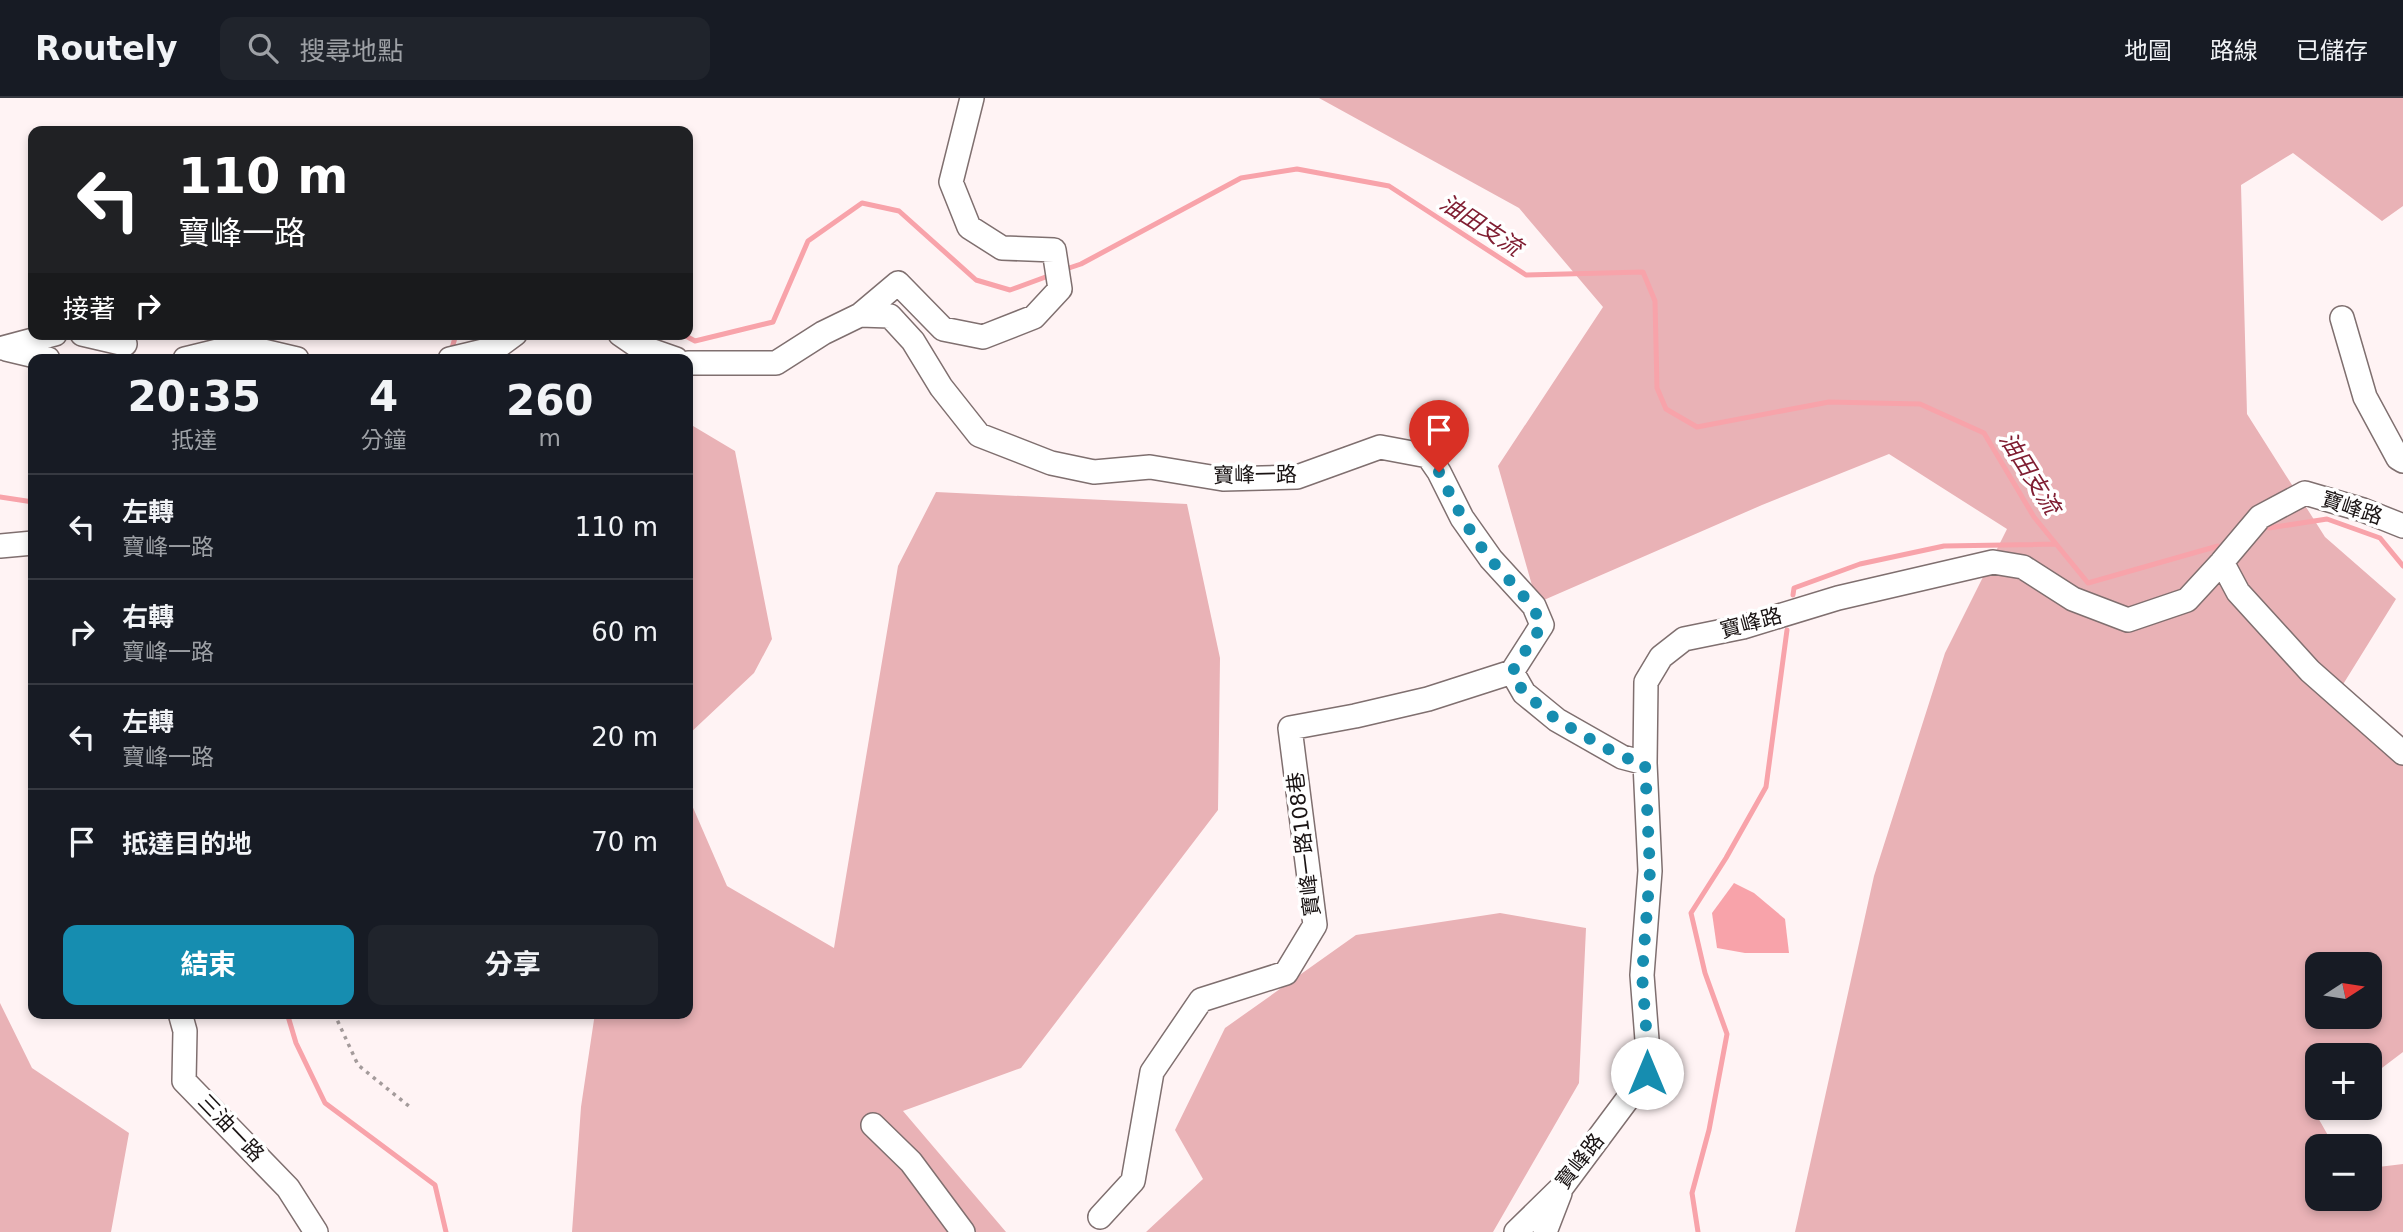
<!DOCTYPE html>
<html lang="zh-TW">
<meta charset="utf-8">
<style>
body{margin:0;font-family:"DejaVu Sans","Noto Sans TC",sans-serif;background:#20242c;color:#f1f3f6;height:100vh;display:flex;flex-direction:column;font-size:26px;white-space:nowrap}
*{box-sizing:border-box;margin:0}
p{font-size:23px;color:#9ea1a6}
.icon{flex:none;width:38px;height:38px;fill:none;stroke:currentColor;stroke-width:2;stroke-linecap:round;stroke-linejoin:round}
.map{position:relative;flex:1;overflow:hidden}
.side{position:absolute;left:28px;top:256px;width:665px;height:665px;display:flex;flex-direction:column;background:#171b24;border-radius:14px;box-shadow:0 4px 10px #0003}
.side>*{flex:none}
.banner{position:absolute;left:28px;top:28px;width:665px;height:214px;border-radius:14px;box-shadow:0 4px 10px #0003;background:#202124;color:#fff;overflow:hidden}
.needle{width:46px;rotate:78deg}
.fabs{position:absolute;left:2305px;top:854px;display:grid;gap:14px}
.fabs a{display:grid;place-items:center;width:77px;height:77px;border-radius:14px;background:#171b24;box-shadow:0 4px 10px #0003;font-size:35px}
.pin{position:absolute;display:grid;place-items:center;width:60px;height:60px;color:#fff;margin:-72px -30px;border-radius:50% 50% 50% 0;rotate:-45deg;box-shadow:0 0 7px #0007}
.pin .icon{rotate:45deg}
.me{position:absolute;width:77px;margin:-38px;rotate:0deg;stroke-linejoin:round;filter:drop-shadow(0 0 5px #0008)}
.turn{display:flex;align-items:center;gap:24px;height:147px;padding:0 35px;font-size:32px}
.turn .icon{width:91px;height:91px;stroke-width:2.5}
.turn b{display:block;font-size:49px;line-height:60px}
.then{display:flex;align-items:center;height:66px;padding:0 35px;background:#0003;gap:14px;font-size:26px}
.eta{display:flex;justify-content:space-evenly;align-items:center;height:119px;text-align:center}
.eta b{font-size:42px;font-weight:700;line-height:49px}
.button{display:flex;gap:14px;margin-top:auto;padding:14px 35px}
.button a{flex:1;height:80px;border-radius:14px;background:#168db0;color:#fff;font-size:28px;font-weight:700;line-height:80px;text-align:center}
.button a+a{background:#20242c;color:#f1f3f6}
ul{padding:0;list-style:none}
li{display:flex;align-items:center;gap:21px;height:105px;padding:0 35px;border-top:2px solid #363941}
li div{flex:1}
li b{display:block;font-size:26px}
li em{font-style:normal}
header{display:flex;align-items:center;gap:42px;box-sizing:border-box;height:98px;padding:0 35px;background:#171b24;border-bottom:2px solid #363941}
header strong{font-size:33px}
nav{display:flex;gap:38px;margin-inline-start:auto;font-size:24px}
.search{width:490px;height:63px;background:#20242c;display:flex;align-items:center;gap:18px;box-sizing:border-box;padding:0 24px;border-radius:14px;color:#9ea1a6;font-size:26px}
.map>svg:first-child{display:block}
.green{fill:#e9b2b6;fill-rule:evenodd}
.water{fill:#f8a3aa}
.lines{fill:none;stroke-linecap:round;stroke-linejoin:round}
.stream{stroke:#f8a3aa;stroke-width:5}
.minor-casing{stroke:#7f6f6f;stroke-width:26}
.path{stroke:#a49b9b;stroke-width:3.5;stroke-dasharray:3.5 5;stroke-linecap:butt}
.minor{stroke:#fff;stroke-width:23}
.route{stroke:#168db0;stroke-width:12;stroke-dasharray:0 21.6}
.labels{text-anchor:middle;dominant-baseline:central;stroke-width:7;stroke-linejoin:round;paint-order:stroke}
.street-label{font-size:21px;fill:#191313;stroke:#fff}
.water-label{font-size:23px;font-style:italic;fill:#801e32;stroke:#fff}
</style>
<header>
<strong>Routely</strong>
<div class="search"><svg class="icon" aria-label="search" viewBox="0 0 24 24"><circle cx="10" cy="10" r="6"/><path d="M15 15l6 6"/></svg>搜尋地點</div>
<nav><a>地圖</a><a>路線</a><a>已儲存</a></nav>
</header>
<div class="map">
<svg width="2403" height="1134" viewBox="0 0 2403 1134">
<rect width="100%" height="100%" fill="#fff3f4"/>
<!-- green -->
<path class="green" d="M1319 0H2403V108L2382 123 2293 55 2241 87 2247 316 2325 439 2396 501 2342 588 2403 656V954L2370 979V957H2317V1010H2328L2317 1018 2334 1048H2317V1101H2370V1070L2403 1066V1134H1795L1874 778 1945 555 2007 431 1889 356 1762 407 1537 505 1498 368 1603 209 1519 110ZM2317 866H2370V919H2317Z
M688 325 735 353 772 541 754 575 688 637Z
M936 394 1187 406 1220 560 1218 712 1021 970 903 1013 1006 1134H572L581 1009 595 915H688V698L727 788 834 850 898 468Z
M1500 815 1586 830 1579 985 1493 1134H1146L1203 1081 1175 1032 1225 930 1356 837Z
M0 905 32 970 129 1035 111 1134H0Z"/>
<!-- water -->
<path class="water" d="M1734 785 1754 795 1785 821 1789 855H1745L1717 850 1712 815Z"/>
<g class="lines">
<!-- stream -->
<path class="stream" d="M1063 172 1081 166 1241 80 1297 71 1389 88 1526 177 1643 174 1655 203 1657 290 1666 311 1697 329 1829 304 1920 306 1984 335 2034 419 2088 485 2218 448
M682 236 695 243 773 224 808 143 862 105 899 113 976 182 1010 192 1051 177
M451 254 456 236
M0 399 33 404
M2269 430 2327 421 2380 440 2403 468
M1793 497 1794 490 1860 466 1944 448 2056 446
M287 915 296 945 325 1005 435 1087 446 1134
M1698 1134 1692 1095 1709 1032 1727 936 1705 875 1691 815 1726 760 1766 689 1787 532"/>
<!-- minor casing -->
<g class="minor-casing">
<path id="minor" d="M860 217 898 185 943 231 983 239 1034 219 1060 191 1054 152 1002 150 969 129 951 84 972 0
M2342 220 2365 299 2398 360 2403 363
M82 236 125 246
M620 236 636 247 676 261
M3 250 55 236
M6 251 48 261
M185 261 226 251 263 253 297 261
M450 261 496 250 515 236
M688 265H776L823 235 860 217 890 218 913 243 941 289 979 337 1051 365 1094 374 1150 369 1223 381 1297 379 1380 349 1428 358 1439 374 1462 420 1491 461 1534 508 1542 527 1512 574 1524 595 1557 622 1622 659 1645 665
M0 448 33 445
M2222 464 2238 494 2310 573 2403 655
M180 915 185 933 184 983 288 1090 316 1134
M873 1027 911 1064 963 1134
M1100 1119 1133 1083 1152 974 1201 902 1286 875 1315 827 1290 630 1355 618 1428 601 1512 574
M1516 1134 1562 1089 1647 975V942L1642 877 1650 773 1645 665 1646 584 1661 559 1684 541 1743 529 1838 500 1993 464 2023 469 2073 501 2128 522 2187 502 2222 464 2260 419 2305 395 2363 412 2403 428
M1545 1134 1560 1095"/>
</g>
<!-- path -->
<path class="path" d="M334 915 358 967 410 1009"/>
<!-- minor -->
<use href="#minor" class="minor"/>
</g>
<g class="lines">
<!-- route -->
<path class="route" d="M1439 374C1454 405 1470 436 1492 463 1510 484 1530 501 1542 527L1512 574 1524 595 1557 622 1622 659 1645 665 1650 773 1642 877 1647 942V975"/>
</g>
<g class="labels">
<!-- street labels -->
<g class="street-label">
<text transform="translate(1255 377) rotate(-1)">寶峰一路</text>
<text transform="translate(2352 410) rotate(18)">寶峰路</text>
<text transform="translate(1751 525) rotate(-15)">寶峰路</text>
<text transform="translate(1304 746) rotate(-97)">寶峰一路108巷</text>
<text transform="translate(231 1030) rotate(46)">三油一路</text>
<text transform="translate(1580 1063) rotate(-52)">寶峰路</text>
</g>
<!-- water labels -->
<g class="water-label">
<text transform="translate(1481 127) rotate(33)">油田支流</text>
<text transform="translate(2030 375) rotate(58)">油田支流</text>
</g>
</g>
</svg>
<div class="fabs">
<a><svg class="needle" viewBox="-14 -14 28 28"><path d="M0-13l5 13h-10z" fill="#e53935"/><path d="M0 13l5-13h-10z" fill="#9ea1a6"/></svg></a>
<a>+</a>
<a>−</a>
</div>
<div class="pin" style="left:1439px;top:374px;background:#d93025"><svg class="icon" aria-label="arrive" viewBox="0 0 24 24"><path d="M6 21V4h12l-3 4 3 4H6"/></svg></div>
<svg class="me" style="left:1647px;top:975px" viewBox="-20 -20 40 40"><circle r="19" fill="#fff"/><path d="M0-13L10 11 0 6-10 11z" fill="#168db0"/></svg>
<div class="banner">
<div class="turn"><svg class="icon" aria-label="left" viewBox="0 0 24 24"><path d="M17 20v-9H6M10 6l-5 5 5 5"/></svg><div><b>110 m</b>寶峰一路</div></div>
<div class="then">接著<svg class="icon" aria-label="right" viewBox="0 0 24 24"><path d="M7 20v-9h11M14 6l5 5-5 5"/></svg></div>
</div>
<section class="side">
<div class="eta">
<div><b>20:35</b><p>抵達</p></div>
<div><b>4</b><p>分鐘</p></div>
<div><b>260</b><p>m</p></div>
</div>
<ul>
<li><svg class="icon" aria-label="left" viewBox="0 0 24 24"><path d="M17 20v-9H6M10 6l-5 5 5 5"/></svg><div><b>左轉</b><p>寶峰一路</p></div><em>110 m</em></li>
<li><svg class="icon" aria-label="right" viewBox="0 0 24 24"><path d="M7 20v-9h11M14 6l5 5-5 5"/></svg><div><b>右轉</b><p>寶峰一路</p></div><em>60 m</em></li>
<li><svg class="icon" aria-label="left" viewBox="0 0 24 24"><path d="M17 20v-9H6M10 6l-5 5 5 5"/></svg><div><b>左轉</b><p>寶峰一路</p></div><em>20 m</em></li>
<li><svg class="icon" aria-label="arrive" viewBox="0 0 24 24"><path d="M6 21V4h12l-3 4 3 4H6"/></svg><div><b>抵達目的地</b></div><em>70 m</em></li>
</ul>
<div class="button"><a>結束</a><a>分享</a></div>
</section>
</div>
